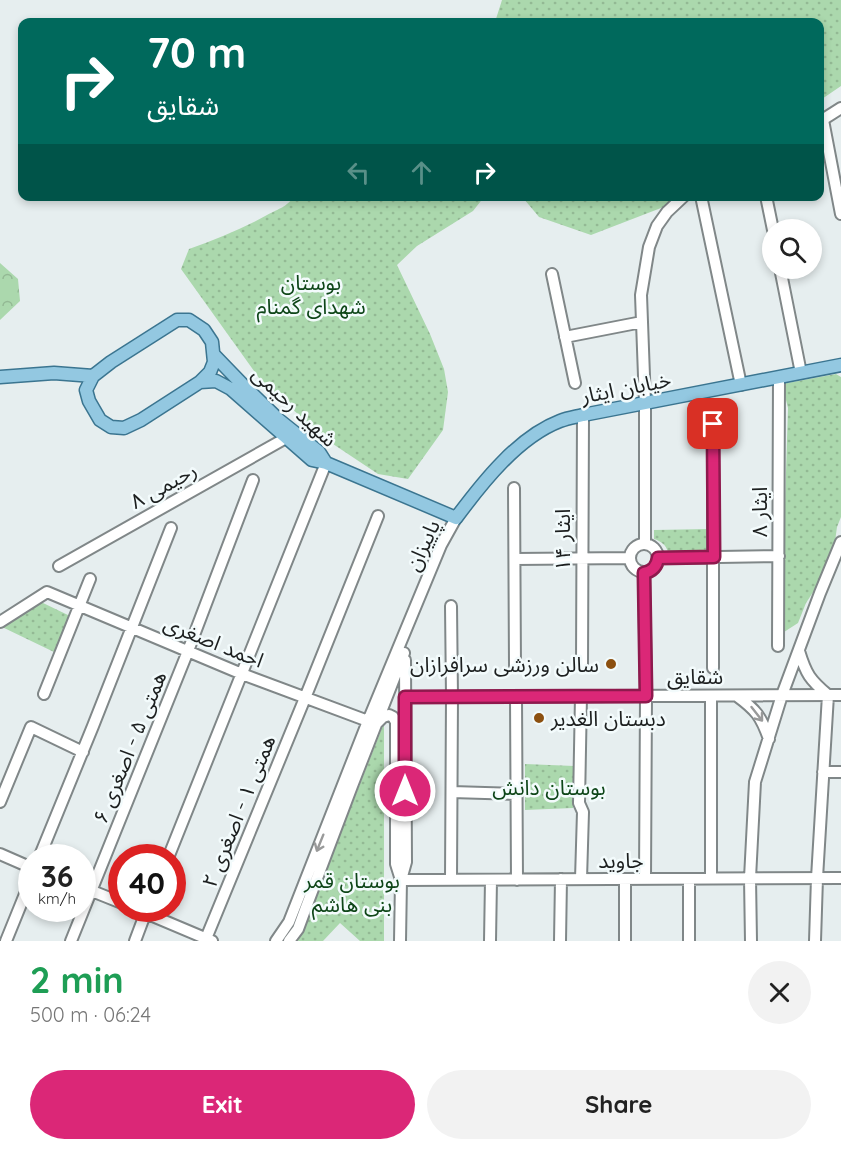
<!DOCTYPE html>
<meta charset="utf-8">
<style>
body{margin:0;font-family:Quicksand,"Noto Sans Arabic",sans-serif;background:#f2f2f2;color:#222;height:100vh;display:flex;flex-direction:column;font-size:22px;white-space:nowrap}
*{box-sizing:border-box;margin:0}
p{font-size:20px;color:#767676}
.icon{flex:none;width:33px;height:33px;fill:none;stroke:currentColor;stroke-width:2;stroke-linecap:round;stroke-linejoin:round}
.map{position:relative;height:941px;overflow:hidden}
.sheet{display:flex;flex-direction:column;background:#fff;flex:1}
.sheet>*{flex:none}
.guide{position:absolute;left:18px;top:18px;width:806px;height:183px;border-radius:12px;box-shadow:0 3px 9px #0003;background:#00695c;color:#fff;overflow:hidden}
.buttons{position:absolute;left:762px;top:219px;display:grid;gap:12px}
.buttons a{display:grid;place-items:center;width:60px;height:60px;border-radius:50%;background:#fff;box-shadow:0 3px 9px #0003;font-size:30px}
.speed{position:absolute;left:18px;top:844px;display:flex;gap:12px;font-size:30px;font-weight:700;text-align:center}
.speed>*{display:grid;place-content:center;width:78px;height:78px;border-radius:50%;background:#fff;box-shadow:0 3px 9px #0003;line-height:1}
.speed small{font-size:15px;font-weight:400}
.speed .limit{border:9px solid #d22;background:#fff;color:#111}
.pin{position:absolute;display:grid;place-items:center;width:51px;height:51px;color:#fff;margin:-26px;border-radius:12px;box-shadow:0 3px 9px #0006}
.me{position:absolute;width:66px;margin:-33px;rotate:0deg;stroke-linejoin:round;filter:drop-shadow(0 0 4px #0008)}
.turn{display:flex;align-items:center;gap:21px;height:126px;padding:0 30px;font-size:27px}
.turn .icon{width:78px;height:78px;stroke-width:2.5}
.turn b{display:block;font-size:42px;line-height:51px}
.lanes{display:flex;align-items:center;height:57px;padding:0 30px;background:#0003;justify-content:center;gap:30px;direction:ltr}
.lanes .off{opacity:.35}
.round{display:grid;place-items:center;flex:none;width:63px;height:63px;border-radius:32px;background:#f2f2f2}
.overview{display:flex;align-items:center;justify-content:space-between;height:102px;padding:0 30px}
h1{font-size:36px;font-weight:700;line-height:45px;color:#1e9e55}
.action{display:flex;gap:12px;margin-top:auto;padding:12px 30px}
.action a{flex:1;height:69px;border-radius:36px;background:#db2777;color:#fff;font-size:24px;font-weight:700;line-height:69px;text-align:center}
.action a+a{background:#f2f2f2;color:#222}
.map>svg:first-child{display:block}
.forest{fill:url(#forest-crowns)}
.park{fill:url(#park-dots)}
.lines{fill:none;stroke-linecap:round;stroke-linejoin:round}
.minor-casing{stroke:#808788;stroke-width:14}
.major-casing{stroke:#3b7590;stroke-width:15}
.minor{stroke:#fff;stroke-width:10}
.major{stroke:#93c8e1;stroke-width:12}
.oneway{stroke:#999a9a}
.route-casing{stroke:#8e194d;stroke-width:15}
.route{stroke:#db2777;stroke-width:10}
.poi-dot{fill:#8c5010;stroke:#f3fbfc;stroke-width:2}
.labels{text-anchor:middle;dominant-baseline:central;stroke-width:5;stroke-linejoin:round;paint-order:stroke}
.park-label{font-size:21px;fill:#0e4618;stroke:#f3fbfc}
.street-label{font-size:21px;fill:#1c1f1f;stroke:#f3fbfc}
.poi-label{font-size:21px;fill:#1c1f1f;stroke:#f3fbfc;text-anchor:end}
</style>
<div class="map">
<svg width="841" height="941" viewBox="0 0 841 941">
<defs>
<pattern id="forest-crowns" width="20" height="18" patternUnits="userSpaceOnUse" patternTransform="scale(1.5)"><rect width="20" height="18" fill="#abd8ad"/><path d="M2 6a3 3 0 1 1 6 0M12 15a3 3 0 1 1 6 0" fill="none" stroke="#93b994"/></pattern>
<pattern id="park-dots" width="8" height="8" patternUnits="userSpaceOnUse" patternTransform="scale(1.5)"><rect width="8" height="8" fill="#abd8ad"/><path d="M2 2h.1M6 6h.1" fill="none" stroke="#93b994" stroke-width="1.8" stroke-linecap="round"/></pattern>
</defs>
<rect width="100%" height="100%" fill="#e6eeef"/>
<!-- forest -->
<path class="forest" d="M0 263 18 279 20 301 0 320Z"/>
<!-- park -->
<path class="park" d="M502 0H841V86L819 101V22H495Z
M295 196 484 197 473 211 417 246 397 265 430 334 444 369 448 392 443 430 408 479 378 474 333 444 264 385 181 269 189 249C216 239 242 229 267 215 280 208 285 208 295 196Z
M525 196 678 197 661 208 591 235 539 217 524 199Z
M836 374 841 377V517L837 527 832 563 806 603 798 623 781 634 788 408 782 384Z
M709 529 707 553 668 552C666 545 661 541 654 539V530Z
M41 602 70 616 54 652 0 626Z
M384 723V941H360L340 923 323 941H298Z
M525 764 574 766 573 808 525 810Z"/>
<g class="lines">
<!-- minor casing -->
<g class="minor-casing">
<path id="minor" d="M823 120 841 214
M819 122 841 108
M701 196 741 385
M766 196 773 230
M780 268 801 373
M552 274 575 383
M565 337 642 322
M514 488 515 666
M645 544V403L641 295 649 247 657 226 667 212 684 196
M630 558a14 14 0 1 1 28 0a14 14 0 1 1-28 0Z
M658 558 779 556
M515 559 630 558
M59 566 286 438
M644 573 646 696 645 879
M451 606 452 697 451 880
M0 622 47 592 242 674 368 721
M778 646 779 378
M799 651C806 674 810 680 828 695L817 878 815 941
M582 666 583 415
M713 668V424
M44 694 90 579
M581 696 579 803 583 812 581 879
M711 696V878
M737 696C756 710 761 716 769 739
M405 697 841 695
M516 697 517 880
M377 723 383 717 389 715 393 717 396 722V864L401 880
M823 772H841
M452 792 516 794
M0 802 31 727 83 752
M0 854 32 868
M39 858 93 726 171 528
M168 858 326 463
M401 880 841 878
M82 887 122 903
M136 909 212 941
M6 941 32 877
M71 941 188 651 253 480
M135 941 147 909
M205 941 305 698 378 516
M276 941 289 922 368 721 441 545 456 518
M289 941 298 929 305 910 352 786 404 653
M400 941 401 880 406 862 405 660
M490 941 491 880
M560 941 561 879
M625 941V879
M689 941V879
M751 941 750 878 755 782 782 695 820 593 841 542"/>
</g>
<!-- major casing -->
<g class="major-casing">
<path id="major" d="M177 320H189L204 330 212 342 214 362 210 372 200 382 141 420 124 428 111 427 100 420 89 401 86 390 93 376 111 362Z
M214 355 242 384 279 420 319 452 326 463
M0 377 54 373 93 376
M200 382 216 381 231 389 312 460 326 463 456 518C482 483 518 437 560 421 568 418 575 417 583 415L841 365"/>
</g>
<!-- minor -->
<use href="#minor" class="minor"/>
<!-- major -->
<use href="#major" class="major"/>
</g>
<!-- one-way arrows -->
<defs><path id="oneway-shaft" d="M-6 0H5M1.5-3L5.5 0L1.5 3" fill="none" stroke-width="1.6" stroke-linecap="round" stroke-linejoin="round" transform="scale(1.5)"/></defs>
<g class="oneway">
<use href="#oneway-shaft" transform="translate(757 714) rotate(52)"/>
<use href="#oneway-shaft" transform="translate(320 843) rotate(112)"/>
</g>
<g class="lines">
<!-- route casing -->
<g class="route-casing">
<path id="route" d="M405 791V697L646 696 644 573C653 571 657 566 658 558L714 557 713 424"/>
</g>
<!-- route -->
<use href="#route" class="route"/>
</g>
<!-- markers -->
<g class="poi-dot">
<circle cx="611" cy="664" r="6"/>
<circle cx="539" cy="718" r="6"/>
</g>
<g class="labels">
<!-- park labels -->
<g class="park-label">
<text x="311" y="282">بوستان<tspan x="311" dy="24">شهدای گمنام</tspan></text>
<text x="549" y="787">بوستان دانش</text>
<text x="352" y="880">بوستان قمر<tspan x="352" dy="24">بنی هاشم</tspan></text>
</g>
<!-- street labels -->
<g class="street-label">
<text transform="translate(626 387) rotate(-11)">خیابان ایثار</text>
<text transform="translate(295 406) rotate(43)">شهید رحیمی</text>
<text transform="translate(163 485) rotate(-29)">رحیمی ۸</text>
<text transform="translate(759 512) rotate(-90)">ایثار ۸</text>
<text transform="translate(562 540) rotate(-90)">ایثار ۱۴</text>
<text transform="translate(422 545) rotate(-65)">پاییزان</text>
<text transform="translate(214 641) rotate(22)">احمد اصغری</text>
<text x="695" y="676">شقایق</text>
<text transform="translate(129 747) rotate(-68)">همتی ۵ - اصغری ۶</text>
<text transform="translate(238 811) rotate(-68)">همتی ۱ - اصغری ۲</text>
<text x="621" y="860">جاوید</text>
</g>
<!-- poi labels -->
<g class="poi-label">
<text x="599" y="664">سالن ورزشی سرافرازان</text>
<text x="551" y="718" text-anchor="start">دبستان الغدیر</text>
</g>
</g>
</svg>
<div class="buttons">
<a><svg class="icon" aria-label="search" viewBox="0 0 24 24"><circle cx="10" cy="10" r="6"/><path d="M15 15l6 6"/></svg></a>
</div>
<div class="speed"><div>36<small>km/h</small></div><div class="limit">40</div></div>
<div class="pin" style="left:713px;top:424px;background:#d93025"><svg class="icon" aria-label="arrive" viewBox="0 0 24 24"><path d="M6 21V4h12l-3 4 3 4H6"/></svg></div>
<svg class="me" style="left:405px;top:791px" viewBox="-20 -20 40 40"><circle r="17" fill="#db2777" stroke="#fff" stroke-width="3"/><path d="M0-11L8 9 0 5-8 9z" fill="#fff"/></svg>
<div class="guide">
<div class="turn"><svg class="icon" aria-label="right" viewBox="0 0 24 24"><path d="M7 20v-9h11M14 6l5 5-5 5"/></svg><div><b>70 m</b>شقایق</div></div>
<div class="lanes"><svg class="icon off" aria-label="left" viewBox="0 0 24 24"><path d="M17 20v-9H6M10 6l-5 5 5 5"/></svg><svg class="icon off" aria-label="ahead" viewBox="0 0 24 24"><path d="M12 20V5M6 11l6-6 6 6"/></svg><svg class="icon" aria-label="right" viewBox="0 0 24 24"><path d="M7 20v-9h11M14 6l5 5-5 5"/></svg></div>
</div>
</div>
<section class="sheet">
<div class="overview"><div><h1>2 min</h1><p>500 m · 06:24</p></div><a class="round"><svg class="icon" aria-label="close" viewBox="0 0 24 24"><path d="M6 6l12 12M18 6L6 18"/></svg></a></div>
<div class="action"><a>Exit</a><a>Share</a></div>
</section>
